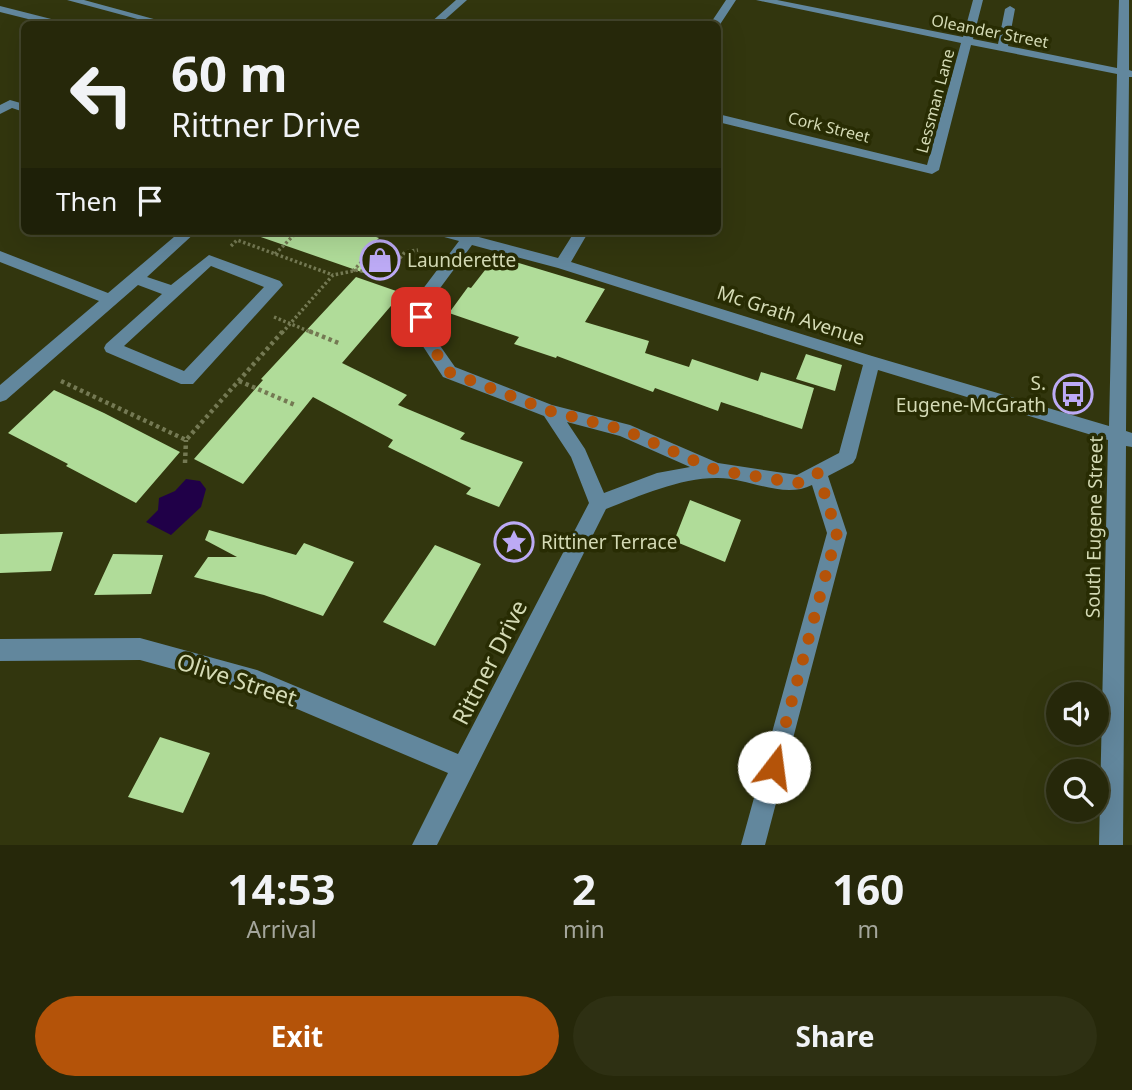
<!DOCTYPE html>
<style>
body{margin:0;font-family:"Noto Sans",sans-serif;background:#2e3013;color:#f1f3f6;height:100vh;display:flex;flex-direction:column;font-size:26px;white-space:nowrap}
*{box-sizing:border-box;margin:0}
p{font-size:23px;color:#a4a69c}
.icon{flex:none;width:38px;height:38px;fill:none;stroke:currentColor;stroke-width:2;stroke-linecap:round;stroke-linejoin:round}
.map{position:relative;height:845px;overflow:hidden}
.drawer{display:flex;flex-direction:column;background:#26280a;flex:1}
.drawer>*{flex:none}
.top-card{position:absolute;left:21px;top:21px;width:700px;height:214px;border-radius:10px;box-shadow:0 7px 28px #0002,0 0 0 2px #42442b;background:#26280a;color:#f1f3f6;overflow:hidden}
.buttons{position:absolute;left:1046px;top:682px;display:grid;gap:14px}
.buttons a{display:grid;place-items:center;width:63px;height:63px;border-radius:50%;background:#26280a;box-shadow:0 7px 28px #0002,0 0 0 2px #42442b;font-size:35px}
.pin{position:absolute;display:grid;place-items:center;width:60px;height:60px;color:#fff;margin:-30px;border-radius:14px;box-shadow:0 4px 10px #0006}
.me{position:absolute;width:77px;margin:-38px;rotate:15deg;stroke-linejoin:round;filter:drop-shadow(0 0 5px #0008)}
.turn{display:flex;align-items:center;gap:24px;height:147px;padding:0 35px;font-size:32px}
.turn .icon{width:91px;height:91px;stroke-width:2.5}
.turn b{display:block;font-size:49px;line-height:60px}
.then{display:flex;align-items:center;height:66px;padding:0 35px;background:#0003;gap:14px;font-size:26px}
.eta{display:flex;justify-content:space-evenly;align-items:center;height:119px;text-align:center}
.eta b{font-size:42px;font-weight:700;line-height:49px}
.action{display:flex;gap:14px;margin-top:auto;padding:14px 35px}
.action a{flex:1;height:80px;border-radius:42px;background:#b45309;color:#fff;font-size:28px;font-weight:700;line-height:80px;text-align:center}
.action a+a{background:#2e3013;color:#f1f3f6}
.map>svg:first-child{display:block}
.water{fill:#200048}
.building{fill:#b0dc99}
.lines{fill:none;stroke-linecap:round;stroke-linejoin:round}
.path-far1{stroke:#747953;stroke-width:3.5;stroke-dasharray:2.5 2.5;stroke-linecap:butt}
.path{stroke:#747953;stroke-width:4.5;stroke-dasharray:3.5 3.5;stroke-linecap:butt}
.minor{fill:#62879d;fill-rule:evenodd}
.route{stroke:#b45309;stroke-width:12;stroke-dasharray:0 21.6}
.labels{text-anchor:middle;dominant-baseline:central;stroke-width:7;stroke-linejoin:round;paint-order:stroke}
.far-street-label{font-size:16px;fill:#d4dab5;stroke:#282c03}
.poi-label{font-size:19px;fill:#d4dab5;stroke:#282c03;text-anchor:start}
.street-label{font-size:19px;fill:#d4dab5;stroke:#282c03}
.near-street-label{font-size:23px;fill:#d4dab5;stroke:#282c03}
</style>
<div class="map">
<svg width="1132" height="845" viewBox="0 0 1132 845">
<rect width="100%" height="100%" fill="#32360e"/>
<!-- water -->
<path class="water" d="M186 479 200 481 206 489 201 507 171 535 146 522 158 510 159 498 175 491Z"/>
<!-- building -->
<path class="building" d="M255 231H359L379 238 371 246 395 254 376 277 255 235Z
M496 256 605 289 585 322 649 341 645 353 689 367 692 359 758 381 761 372 814 388 802 429 721 402 718 411 655 388 653 392 557 356 556 358 514 344 519 337 449 313 468 287 471 288Z
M356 277 402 293 342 363 407 395 398 405 465 433 460 439 523 462 499 507 466 494 471 488 388 447 393 440 313 397 243 484 194 459 263 380 261 379Z
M806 354 842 365 835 391 796 379Z
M54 390 104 413 180 452 136 503 66 466 68 464 8 433Z
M690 500 741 520 725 562 674 541Z
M209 530 296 555 304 543 354 562 323 616 264 595 194 577 208 557H237L205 540Z
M63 532 51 571 0 573V534Z
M435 545 481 564 435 646 383 622Z
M113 554 163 555 151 594 94 595Z
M160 737 210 753 183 813 128 797Z"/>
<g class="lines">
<!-- path-far1 -->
<path class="path-far1" d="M231 246 237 240 333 275
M275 254 298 231
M353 271 374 249
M274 317 313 333
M282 333 333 275 358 270 383 278 405 252 418 250"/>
<!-- path -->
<path class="path" d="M309 331 341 344
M61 381 186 440 283 331
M239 381 295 405
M185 463 186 440"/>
<!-- minor -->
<path class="minor" d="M67 0H84L172 24H156Z
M456 0H467L440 24H429Z
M726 0H736L719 26 710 24Z
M756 0H777L963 37 973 0H983L973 39 998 44 1005 9 1010 6 1015 9 1008 46 1117 68 1119 0H1129V70L1132 71V77H1129L1126 431 1132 433V447L1126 446 1123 845H1099L1108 440 878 370 856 458 853 463 828 476 847 533 765 845H741L827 533 812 485C783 500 747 477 716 478 680 478 639 496 606 509L437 845H412L448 773 257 692 140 660 0 661V639L140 638 257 670 458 754 589 503 571 457 544 416 443 377 413 331V302L459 241 433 234 431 231H456L558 258 575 231H589L571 262 872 356 1109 426 1117 74 971 45 939 170 932 174 718 122V114L927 165 961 43ZM472 245 558 268 863 365 839 453 797 475 718 463 630 425 552 405 455 367 429 330V303ZM567 422 620 436 690 467 657 473 604 493 585 449Z
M0 6 63 22 64 24H48L0 12Z
M10 100 24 104V112L12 108 0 114V105Z
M181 231H197L147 277 171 285 209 255 280 281 283 285 193 384H181L106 352 104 348 106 344 162 294 138 285 6 400 0 402V385L99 301 0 262V251L108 293ZM211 266 264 287 184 371 124 346Z"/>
</g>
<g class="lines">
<!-- route -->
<path class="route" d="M421 317V331L449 372 550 411 624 430 716 470 798 483 818 473 837 533 774 767"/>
</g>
<!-- icons -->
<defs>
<g id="shop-ring" transform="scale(2.0125)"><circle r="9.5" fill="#282c03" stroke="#bcaaf5" stroke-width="1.5"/><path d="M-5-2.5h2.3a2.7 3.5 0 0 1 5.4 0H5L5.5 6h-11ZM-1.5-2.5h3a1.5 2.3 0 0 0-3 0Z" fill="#bcaaf5"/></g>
<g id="bus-ring" transform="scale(2.0125)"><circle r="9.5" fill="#282c03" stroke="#bcaaf5" stroke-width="1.5"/><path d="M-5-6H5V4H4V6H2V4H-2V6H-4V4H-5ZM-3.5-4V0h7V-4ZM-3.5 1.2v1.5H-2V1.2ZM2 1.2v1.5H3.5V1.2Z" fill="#bcaaf5"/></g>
<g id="sight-ring" transform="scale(2.0125)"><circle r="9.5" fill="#282c03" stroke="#bcaaf5" stroke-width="1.5"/><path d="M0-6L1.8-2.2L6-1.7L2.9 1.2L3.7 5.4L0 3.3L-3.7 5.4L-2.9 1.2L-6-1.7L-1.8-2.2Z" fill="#bcaaf5"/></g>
</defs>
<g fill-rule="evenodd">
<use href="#shop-ring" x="380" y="260"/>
<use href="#bus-ring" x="1073" y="394"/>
<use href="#sight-ring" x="514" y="542"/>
</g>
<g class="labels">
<!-- far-street labels -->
<g class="far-street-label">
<text transform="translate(990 31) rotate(11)">Oleander Street</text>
<text transform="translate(935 101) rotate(-75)">Lessman Lane</text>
<text transform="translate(829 127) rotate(14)">Cork Street</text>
</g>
<!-- poi labels -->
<g class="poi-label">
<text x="407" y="260">Launderette</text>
<text x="1046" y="383" text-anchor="end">S.<tspan x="1046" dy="22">Eugene-McGrath</tspan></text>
<text x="541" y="542">Rittiner Terrace</text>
</g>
<!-- street labels -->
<g class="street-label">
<text transform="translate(791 315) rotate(18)">Mc Grath Avenue</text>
<text transform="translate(1094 527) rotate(-89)">South Eugene Street</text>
</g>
<!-- near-street labels -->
<g class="near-street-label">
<text transform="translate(489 662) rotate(-63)">Rittner Drive</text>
<text transform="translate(237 679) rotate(18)">Olive Street</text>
</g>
</g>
</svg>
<div class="buttons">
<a><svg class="icon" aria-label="sound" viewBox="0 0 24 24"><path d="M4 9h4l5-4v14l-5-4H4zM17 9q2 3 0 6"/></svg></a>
<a><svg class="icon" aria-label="search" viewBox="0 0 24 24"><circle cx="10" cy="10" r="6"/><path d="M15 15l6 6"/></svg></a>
</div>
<div class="pin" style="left:421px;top:317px;background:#d93025"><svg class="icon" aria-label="arrive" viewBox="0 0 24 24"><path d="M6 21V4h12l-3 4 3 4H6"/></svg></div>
<svg class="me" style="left:774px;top:767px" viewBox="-20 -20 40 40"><circle r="19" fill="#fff"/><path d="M0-13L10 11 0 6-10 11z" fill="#b45309"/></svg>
<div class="top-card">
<div class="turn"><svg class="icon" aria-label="left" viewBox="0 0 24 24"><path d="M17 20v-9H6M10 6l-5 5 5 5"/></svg><div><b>60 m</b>Rittner Drive</div></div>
<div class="then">Then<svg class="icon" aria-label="arrive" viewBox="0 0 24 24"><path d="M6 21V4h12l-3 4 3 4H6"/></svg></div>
</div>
</div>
<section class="drawer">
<div class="eta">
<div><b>14:53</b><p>Arrival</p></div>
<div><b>2</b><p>min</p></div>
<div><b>160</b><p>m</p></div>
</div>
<div class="action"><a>Exit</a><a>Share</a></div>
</section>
